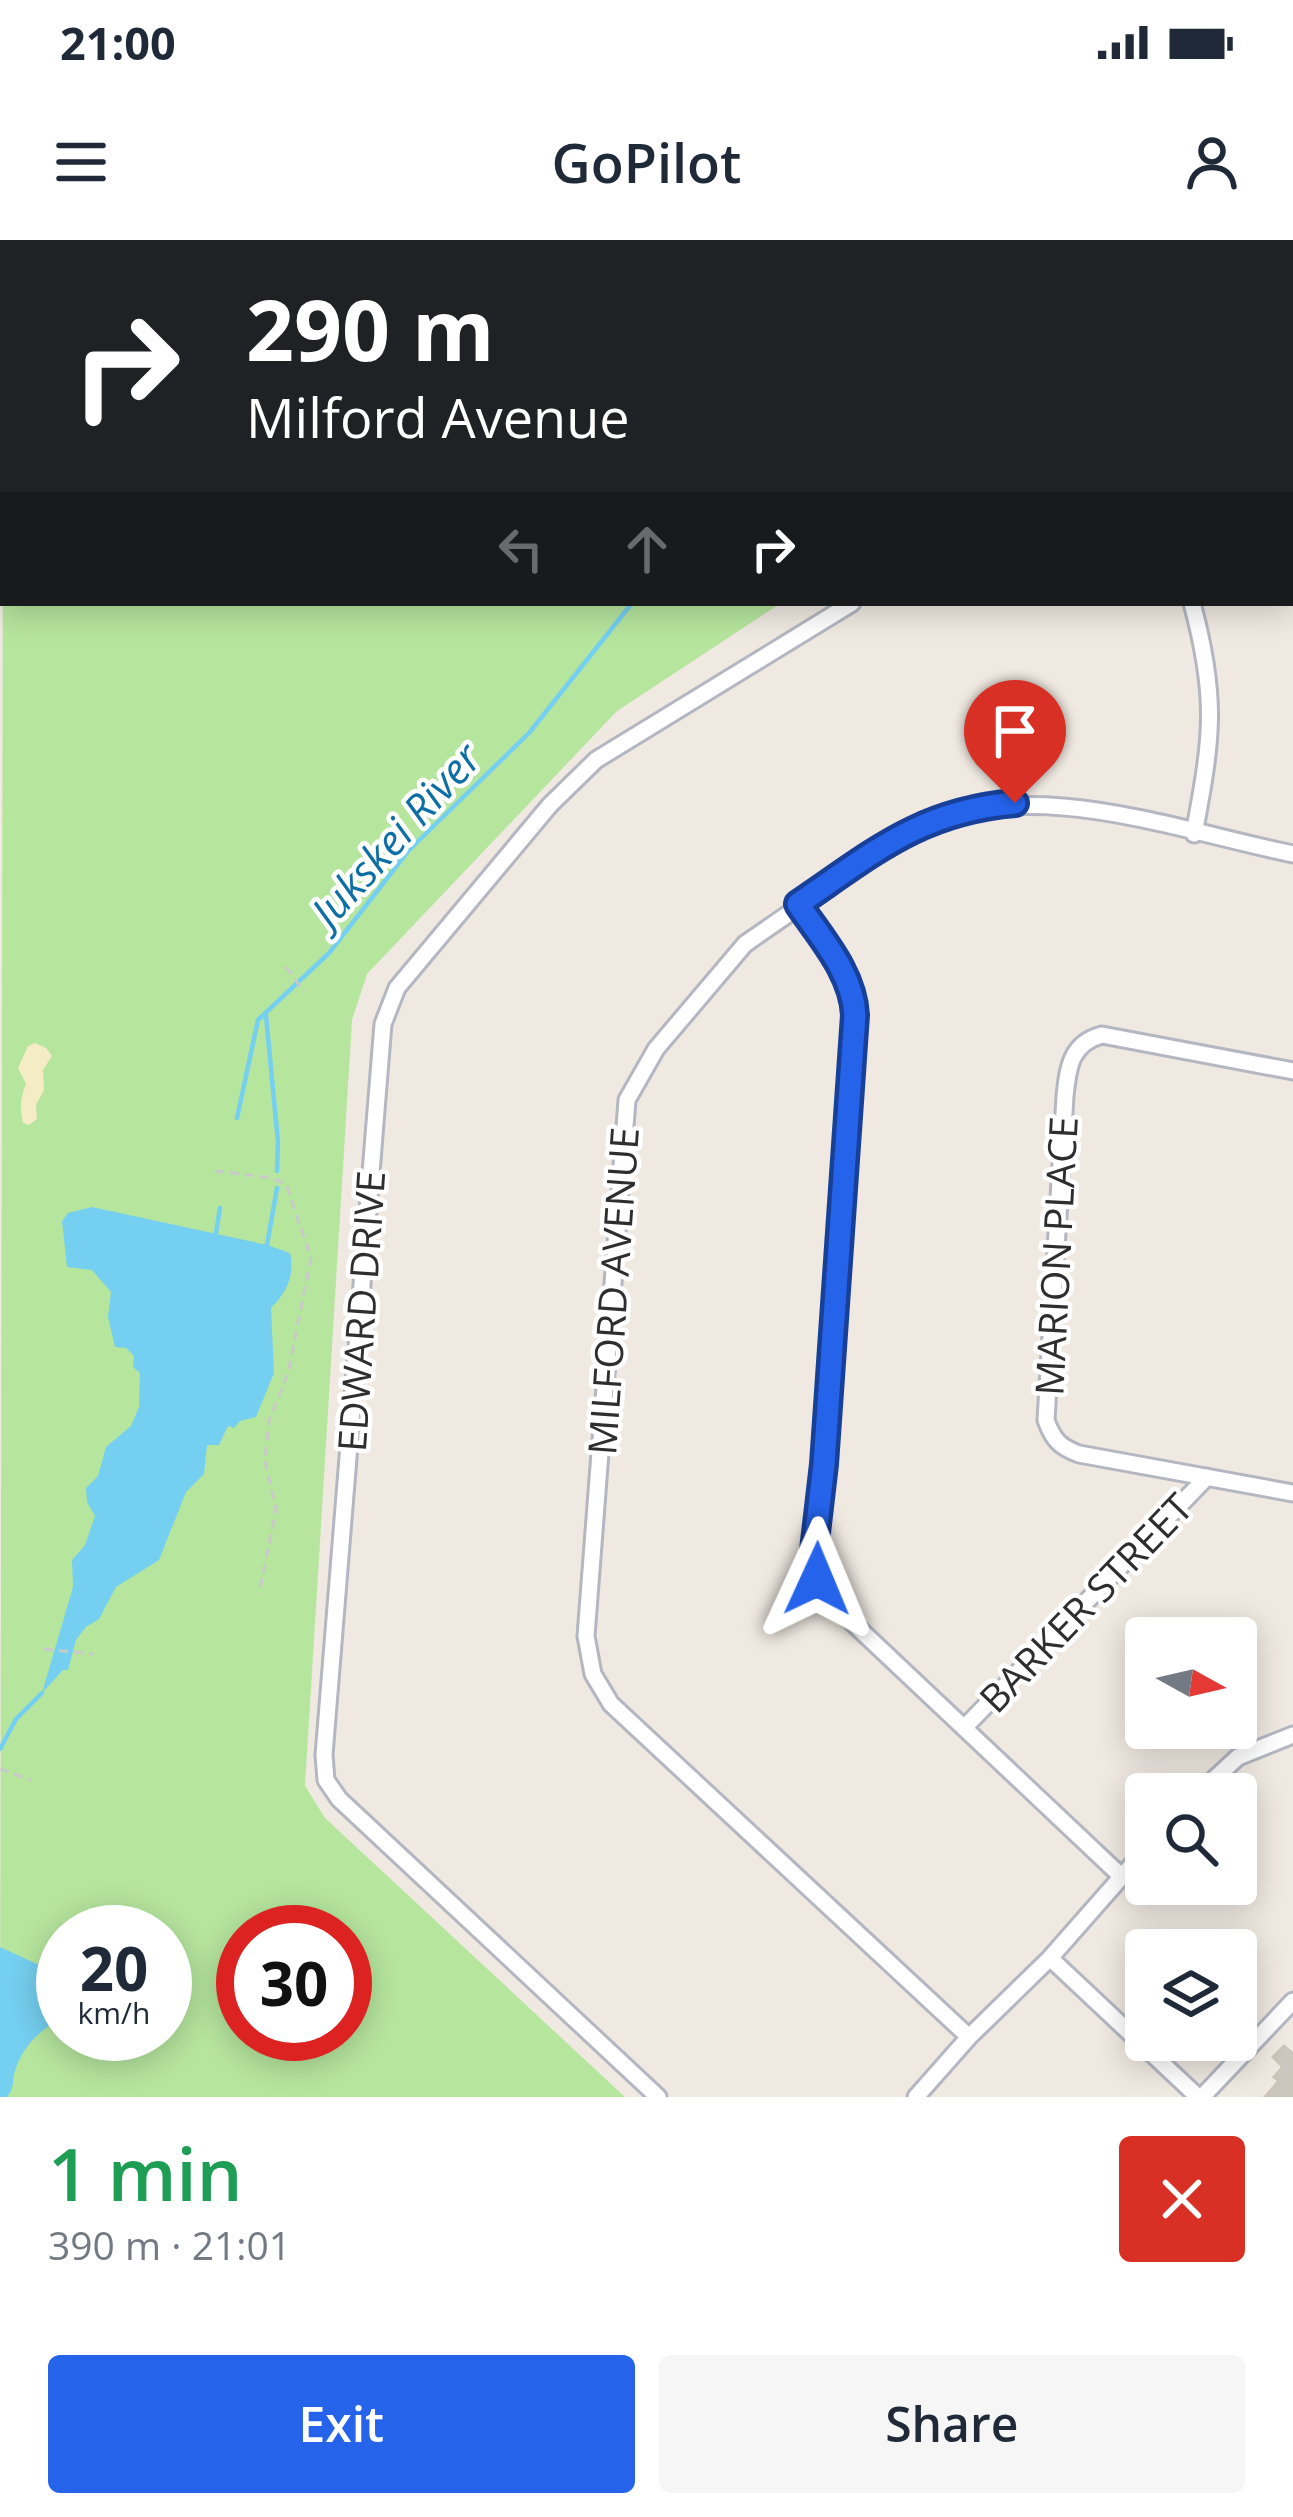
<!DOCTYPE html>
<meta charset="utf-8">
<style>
body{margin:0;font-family:"Open Sans",sans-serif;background:#f6f6f7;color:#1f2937;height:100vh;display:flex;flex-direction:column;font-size:45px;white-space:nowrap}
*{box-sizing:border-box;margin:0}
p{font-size:39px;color:#747a83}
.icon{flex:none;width:66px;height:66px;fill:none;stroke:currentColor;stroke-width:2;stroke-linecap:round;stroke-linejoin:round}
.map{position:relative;height:1857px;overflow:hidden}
.drawer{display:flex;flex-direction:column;background:#fff;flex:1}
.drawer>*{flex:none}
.hud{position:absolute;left:0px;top:0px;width:1293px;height:366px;box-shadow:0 6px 30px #0003;background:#202124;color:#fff;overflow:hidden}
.needle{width:78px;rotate:98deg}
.buttons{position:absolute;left:1125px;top:1377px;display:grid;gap:24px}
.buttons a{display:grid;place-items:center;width:132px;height:132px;border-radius:12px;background:#fff;box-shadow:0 6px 30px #0003;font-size:60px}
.speed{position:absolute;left:36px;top:1665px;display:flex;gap:24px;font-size:60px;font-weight:700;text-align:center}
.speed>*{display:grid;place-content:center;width:156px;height:156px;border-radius:50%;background:#fff;box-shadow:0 6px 30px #0003;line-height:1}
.speed small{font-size:30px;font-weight:400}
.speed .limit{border:18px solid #d22;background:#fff;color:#111}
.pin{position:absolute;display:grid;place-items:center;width:102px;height:102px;color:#fff;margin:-123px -51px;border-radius:50% 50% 50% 0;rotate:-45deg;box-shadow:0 0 12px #0007}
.pin .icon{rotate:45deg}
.me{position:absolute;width:132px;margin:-66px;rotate:1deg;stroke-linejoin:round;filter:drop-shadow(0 0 9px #0008)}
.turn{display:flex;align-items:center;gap:42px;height:252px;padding:0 48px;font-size:54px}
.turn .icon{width:156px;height:156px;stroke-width:2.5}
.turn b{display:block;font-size:84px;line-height:102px}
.lanes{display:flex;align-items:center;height:114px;padding:0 48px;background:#0003;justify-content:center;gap:60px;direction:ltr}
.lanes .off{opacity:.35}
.round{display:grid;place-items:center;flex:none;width:126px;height:126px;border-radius:12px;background:#f6f6f7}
.summary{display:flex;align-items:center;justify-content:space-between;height:204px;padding:0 48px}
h1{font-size:72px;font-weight:600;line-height:90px;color:#1e9e55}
.primary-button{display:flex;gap:24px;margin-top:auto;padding:24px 48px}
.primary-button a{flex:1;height:138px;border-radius:12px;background:#2563eb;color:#fff;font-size:48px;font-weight:600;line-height:138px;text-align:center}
.primary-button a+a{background:#f6f6f7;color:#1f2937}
.status{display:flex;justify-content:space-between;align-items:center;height:84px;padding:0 60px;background:#fff;direction:ltr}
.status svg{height:33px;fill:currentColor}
header{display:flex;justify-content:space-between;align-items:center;height:156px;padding:0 48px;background:#fff;font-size:54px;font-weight:600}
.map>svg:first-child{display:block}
.green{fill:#b6e59e;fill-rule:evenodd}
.sand{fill:#f3ecc5}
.water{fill:#75cff0}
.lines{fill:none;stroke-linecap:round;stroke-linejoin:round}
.stream{stroke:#75cff0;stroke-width:4.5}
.building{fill:#cbc7bf;stroke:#cbc5ba;stroke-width:3}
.street-casing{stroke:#b4b7c1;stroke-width:21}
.path{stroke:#c9c9c9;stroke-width:3;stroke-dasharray:9 6;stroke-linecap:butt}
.street{stroke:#fff;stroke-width:15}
.route-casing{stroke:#184099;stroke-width:30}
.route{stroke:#2563eb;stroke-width:21}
.labels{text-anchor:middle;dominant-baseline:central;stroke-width:9;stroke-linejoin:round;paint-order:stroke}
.street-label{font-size:39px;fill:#2e2e2e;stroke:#fff}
.water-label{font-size:42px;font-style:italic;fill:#0d6fa3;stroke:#fff}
</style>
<div class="status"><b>21:00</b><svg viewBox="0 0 49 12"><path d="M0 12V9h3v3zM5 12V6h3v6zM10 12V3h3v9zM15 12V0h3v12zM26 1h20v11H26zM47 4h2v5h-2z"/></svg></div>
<header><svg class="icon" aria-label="menu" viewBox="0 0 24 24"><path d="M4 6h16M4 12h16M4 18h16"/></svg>GoPilot<svg class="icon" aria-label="person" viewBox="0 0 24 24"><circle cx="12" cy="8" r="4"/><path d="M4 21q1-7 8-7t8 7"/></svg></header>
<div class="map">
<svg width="1293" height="1857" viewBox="0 0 1293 1857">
<rect width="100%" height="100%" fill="#efe9e1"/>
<!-- green -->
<path class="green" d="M287 0H1293V47L1290 48V3H283Z
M3 218V363H781L617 471 367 734 352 780 305 1546 325 1578 625 1857H0ZM63 1692H165V1794H63ZM243 1692H345V1794H243Z"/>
<!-- sand -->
<path class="sand" d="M35 803 46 808 52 816 43 830 44 850 36 865 37 879 29 885 23 883C20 867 20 859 26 844L18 828 28 806Z"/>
<!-- water -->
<path class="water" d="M92 967 267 1005 290 1013C295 1035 287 1052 271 1068L274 1133 256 1177 240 1181 234 1188 228 1186 219 1205H207L204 1234 186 1252 159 1320 116 1347 99 1379 86 1387 76 1400 68 1430H63L42 1453 73 1347 72 1320 85 1305 95 1276 87 1262 86 1248 98 1236 106 1207 131 1186 139 1167 140 1133 133 1127 134 1116 126 1108 115 1107 108 1077 111 1052 92 1030 67 1027 62 981 68 973Z
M0 1707 63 1736V1777C41 1790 25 1803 16 1828 11 1840 16 1846 7 1857H0Z"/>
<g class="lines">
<!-- stream -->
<path class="stream" d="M945 3 947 0
M266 776 278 902 277 931
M237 878 258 780 329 713 409 610 529 493 632 363
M216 993 220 968
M267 1005 277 948
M0 1509 16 1479 42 1453"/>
</g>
<!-- building -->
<path class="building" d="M1284 1806 1293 1814V1857H1265L1279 1841 1274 1837 1283 1827 1273 1817Z"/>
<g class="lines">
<!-- street casing -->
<g class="street-casing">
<path id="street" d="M1290 72 1293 71
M1192 363C1218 459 1212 498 1194 594
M798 664C821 698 853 733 855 775L824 1224 814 1310 817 1339 827 1357 855 1385 1121 1636
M1293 831 1102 795C1071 803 1068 827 1065 856L1046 1180C1053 1200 1060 1207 1079 1214L1293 1253
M964 1488 1207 1237
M1198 1554 1238 1517 1293 1495
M1050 1718 1198 1857
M969 1797 611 1464 593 1434 586 1396 627 860 656 809 745 704 911 589C1031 534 1171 589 1293 614
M658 1857 339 1559 326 1540 324 1515 383 784 397 748 550 565 596 520 852 363
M916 1857 969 1797 1050 1718 1146 1609
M1202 1857 1293 1761"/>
</g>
<!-- path -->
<path class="path" d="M392 3 396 0
M0 288 3 286
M286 727 304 752
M215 931 272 938 286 944 311 1018 288 1133 269 1181 265 1221 276 1269 259 1354
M44 1409 93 1414
M0 1529 31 1540"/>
<!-- street -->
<use href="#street" class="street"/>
</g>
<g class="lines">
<!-- route casing -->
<g class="route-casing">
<path id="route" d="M817 1339 814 1310 824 1224 855 775C853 733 821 698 798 664 873 613 920 571 1015 563"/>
</g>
<!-- route -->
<use href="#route" class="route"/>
</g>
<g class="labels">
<!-- street labels -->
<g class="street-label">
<text transform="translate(1055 1016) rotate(-87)">MARION PLACE</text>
<text transform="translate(612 1051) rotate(-86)">MILFORD AVENUE</text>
<text transform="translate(360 1071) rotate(-86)">EDWARD DRIVE</text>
<text transform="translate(1085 1362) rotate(-46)">BARKER STREET</text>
</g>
<!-- water labels -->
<g class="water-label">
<text transform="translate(395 594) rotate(-48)">Jukskei River</text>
</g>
</g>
</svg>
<div class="buttons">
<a><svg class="needle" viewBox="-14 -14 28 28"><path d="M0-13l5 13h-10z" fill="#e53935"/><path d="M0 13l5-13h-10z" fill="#747a83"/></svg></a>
<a><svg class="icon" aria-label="search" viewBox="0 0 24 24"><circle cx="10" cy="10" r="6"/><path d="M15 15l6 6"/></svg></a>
<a><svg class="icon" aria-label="layers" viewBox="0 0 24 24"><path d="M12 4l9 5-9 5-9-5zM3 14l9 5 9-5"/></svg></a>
</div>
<div class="speed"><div>20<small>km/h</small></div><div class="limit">30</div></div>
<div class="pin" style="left:1015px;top:563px;background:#d93025"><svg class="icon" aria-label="arrive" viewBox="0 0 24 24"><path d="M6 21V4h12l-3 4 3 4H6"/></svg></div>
<svg class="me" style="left:817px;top:1339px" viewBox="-20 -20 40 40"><path d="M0-17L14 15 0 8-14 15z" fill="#2563eb" stroke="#fff" stroke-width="4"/></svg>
<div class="hud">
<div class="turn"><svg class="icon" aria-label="right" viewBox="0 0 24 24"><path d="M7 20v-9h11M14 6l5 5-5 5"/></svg><div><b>290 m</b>Milford Avenue</div></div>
<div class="lanes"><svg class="icon off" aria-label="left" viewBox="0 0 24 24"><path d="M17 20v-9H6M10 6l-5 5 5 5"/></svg><svg class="icon off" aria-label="ahead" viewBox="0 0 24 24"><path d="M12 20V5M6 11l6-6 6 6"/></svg><svg class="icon" aria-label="right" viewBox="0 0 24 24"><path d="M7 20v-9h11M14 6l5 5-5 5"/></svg></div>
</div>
</div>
<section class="drawer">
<div class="summary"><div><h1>1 min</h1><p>390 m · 21:01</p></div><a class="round" style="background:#d93025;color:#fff"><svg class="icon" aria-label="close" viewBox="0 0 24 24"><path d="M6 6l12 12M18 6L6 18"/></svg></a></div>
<div class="primary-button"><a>Exit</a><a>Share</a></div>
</section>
